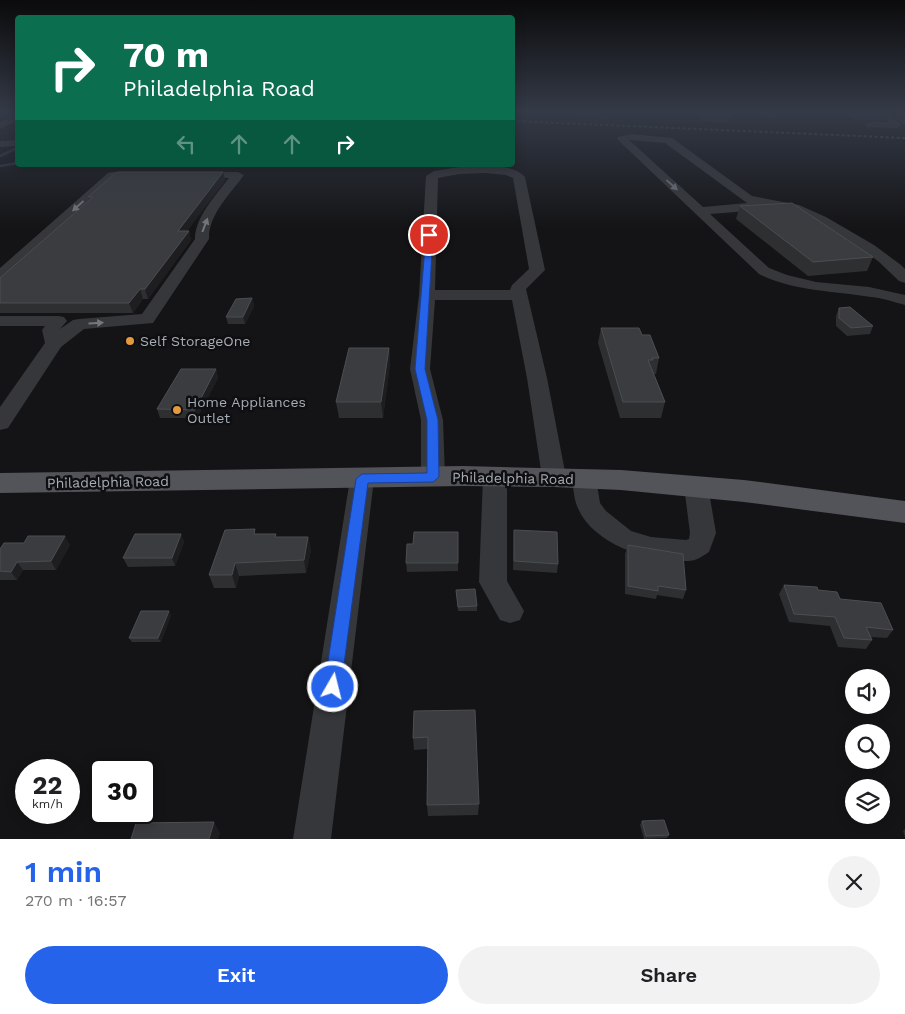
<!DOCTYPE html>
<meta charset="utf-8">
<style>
body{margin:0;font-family:"Work Sans",sans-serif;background:#f2f2f2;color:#202124;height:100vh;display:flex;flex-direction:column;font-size:19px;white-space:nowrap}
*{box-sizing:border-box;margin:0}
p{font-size:16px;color:#757577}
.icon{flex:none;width:28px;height:28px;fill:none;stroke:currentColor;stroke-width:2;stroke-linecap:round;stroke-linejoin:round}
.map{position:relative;height:839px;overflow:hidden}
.panel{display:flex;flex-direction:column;background:#fff;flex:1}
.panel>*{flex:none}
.guide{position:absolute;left:15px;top:15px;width:500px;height:152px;border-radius:5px;box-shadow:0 2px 12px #0003;background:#0b6e4f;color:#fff;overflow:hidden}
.controls{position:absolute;left:845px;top:669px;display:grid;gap:10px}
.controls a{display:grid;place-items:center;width:45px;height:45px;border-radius:50%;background:#fff;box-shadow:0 2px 12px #0003;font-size:25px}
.speed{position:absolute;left:15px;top:759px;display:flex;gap:10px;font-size:25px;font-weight:700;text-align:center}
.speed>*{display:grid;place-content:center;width:65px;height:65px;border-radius:50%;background:#fff;box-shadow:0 2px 12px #0003;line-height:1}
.speed small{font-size:12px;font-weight:400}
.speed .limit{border:2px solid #111;border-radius:8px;background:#fff;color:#111}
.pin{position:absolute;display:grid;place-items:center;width:42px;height:42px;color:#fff;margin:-21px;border:2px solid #fff;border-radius:50%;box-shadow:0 1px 5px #0007}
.me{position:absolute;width:55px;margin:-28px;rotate:8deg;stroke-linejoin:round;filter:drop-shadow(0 0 4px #0008)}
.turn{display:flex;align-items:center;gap:18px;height:105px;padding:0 25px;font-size:22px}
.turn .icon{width:65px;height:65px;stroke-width:2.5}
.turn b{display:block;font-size:35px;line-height:42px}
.lanes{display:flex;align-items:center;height:48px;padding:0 25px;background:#0003;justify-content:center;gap:25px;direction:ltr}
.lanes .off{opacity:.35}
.round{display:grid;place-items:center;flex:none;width:52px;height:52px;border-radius:26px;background:#f2f2f2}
.headline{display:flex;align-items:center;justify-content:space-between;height:85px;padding:0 25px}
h1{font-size:30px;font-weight:600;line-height:38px;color:#2563eb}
.primary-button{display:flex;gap:10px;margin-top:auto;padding:10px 25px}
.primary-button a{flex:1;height:58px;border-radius:30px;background:#2563eb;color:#fff;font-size:20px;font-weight:600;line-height:58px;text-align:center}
.primary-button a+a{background:#f2f2f2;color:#202124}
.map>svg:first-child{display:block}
.built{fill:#202123}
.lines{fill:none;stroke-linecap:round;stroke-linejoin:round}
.stream{stroke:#2b3439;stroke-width:2.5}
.minor{fill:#36373a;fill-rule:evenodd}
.major{fill:#525459;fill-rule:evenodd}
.rail{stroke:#494b4f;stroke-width:2;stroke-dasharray:3 2.5;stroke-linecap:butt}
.wall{fill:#2d2f31}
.shaded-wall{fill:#1e1e20}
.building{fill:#3a3c3f;stroke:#4b4e52}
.oneway{fill:#74787e}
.route{fill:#2563eb;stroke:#184099}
.poi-dot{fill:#e4993e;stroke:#0f0f11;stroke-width:2}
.labels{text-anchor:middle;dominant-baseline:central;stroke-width:5;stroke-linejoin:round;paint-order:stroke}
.poi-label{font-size:14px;fill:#a7adb5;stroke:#0f0f11;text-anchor:start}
.street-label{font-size:14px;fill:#a7adb5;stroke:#0f0f11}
</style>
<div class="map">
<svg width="905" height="839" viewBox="0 0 905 839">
<rect width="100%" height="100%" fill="#141416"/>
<!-- built -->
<path class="built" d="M512 111H607L609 120 513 113Z"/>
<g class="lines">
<!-- stream -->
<path class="stream" d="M0 156 15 149
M0 166 18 163"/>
<!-- minor -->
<path class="minor" d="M764 111H773L778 116 773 119 770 118Z
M821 111H832L827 114Z
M877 111H887L902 125 897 128 867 127 865 125 870 122H888Z
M18 113V120L0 129V122Z
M631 134 672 138 752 196 799 205 826 217 874 245 901 265 905 269V283L899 281 878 261 848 240 816 222 790 211 760 207 748 211 710 214 769 268 787 275 816 282 869 287 905 295V305C894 302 883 298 871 297 831 290 797 292 759 274L617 139 618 137ZM629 140 665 143 747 203 703 207Z
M18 140V146L0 147V141Z
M459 167C476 166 513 162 525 177L545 270 526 289 547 378 566 477 562 483 554 485 546 483 542 477 527 378 512 300H435L430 369 443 420 445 477 441 483 433 485 425 483 421 477V420L410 369 419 295 426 176 434 171ZM485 173 506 175 513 178 529 269 512 285 510 290H435L438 178 459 174Z
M112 172H141L147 175 141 178H115L6 279 0 281V268L108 173Z
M197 172H238L244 175C231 193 208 215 209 239L153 323 84 329 61 347 8 428 0 430V407L45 343 42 330 45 326H0V316H58L64 317 67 321 60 329 73 320 79 319 142 314 195 239C195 217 216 195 229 178L193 177 191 175Z
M495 469 503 471 507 477V581L524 611 520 620 510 623 500 620 479 582 483 477 487 471Z
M584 470 592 472 596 478 600 503 606 511 631 531 651 537 686 540 689 539 690 533 684 486 688 480 696 478 704 480 708 486 716 533 709 552C703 556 696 561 688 561 647 563 580 541 574 494 573 486 571 480 576 472Z
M362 471 370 473 374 479 331 839H293L350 479 354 473Z"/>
<!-- major -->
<path class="major" d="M463 466 621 470 744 480 905 501V523L744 502 621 490 554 487 463 486 0 493V473Z"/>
<!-- rail -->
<path class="rail" d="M512 121 905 138"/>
</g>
<!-- wall -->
<path class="wall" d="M697 111H767L766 116 733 114 732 118H727L726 122 702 121Z
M843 111H887L883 120 853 119Z
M889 111H905V125H904Z
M223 172 225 180 187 231H189L191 240 148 299H143L133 313H0V278L89 200 88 197Z
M740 206 873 257 867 271 808 276 736 219Z
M252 298 254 306 245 324H228L226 317Z
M839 308 873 326 870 334 847 336 836 326V316Z
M601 328 642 335 659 358 656 374H654L665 402 661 418H620L598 343Z
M389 348 390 364 383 418H339L336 402Z
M216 369 218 378 197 418H160L157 409Z
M514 530 558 564 557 573 513 570Z
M458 532V571L407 572 406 563 413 544Z
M181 534 184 542 175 566 128 567 123 558Z
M257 534 277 537H308L311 550 306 573 239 576 236 588H214L209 575Z
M70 545 56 570H23L17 580H0V549Z
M628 545 686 590 683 599 657 595 656 599 625 594V554Z
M784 585 818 590 840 599 893 630 887 638 870 637 872 640 866 649 838 647 830 626 789 622 779 594Z
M456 590 477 606V611H458Z
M171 615 161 642H132L129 638Z
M414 711 479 804 478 815 428 816 427 805 428 749 414 750 413 738Z
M642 821 669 835 667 838 644 839 640 825Z
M905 829V837L903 831Z"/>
<!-- shaded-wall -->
<path class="shaded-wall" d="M223 172 225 180 181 240 178 231Z
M189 231 191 240 148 299 145 289Z
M140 289 143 299 133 313 129 303Z
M252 298 254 306 245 324 243 317Z
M389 348 390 364 383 418 381 402Z
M216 369 218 378 197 418 195 410Z
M181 534 184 542 175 566 172 558Z
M65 536 70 545 56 570 51 561Z
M308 537 311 550 306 573 304 560Z
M17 562 23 570 17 580 11 572Z
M235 563 239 576 236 588 232 575Z
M169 611 171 615 161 642 158 638Z
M214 822 220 833 218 839H209Z"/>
<!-- building -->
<path class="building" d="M117 172H223L178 231H189L145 289H140L129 303H0V278L93 197H88Z
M792 203 873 257 813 262 740 206Z
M252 298 243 317H226L236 299Z
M850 307 873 326 851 328 839 318V308Z
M601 328H639L642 335H650L659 358H652L653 360H648L665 402H623Z
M349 348H389L381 402H336Z
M181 369H216L195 410 157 409Z
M255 529 254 534H276L275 537H308L304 560 235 563 232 575H209L225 530Z
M514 530 557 532 558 564 514 561Z
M414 532H458V563H406L407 544H413Z
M135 534H181L172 558H123Z
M28 536H65L51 561 17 562 11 572 0 571V549L4 543H24Z
M628 545 683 554 686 590 658 586V591L628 586Z
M784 585 817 587 818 590 837 592 840 599 881 603 893 630 866 627 872 640 844 638 835 617 794 614Z
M475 589 477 606 458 607 456 590Z
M141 611H169L158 638H129Z
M475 710 479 804 427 805 428 737 413 738 414 711Z
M664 820 669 835 646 836 642 821Z
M214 822 209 839H131L136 823Z"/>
<!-- one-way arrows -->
<defs><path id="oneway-solid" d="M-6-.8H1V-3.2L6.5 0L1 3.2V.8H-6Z" transform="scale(1.25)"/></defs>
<g class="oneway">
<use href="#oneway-solid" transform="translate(672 185) rotate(42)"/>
<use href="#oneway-solid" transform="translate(78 206) rotate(138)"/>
<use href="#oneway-solid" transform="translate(205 225) rotate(-69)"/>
<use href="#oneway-solid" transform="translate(96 323) rotate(-4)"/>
</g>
<!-- sky -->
<linearGradient id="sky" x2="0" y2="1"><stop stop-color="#0b0b0c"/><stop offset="0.49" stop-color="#343a47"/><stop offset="1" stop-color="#343a47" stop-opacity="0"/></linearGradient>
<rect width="905" height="228" fill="url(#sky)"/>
<!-- route -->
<path class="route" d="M429 233 433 235 425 369 438 420 439 477 433 482 368 483 341 687 339 693 333 695 327 693 324 687 356 479 362 474 427 473V420L415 369 426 235Z"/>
<!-- markers -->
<g class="poi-dot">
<circle cx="130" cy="341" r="5"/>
<circle cx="177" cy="410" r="5"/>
</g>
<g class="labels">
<!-- poi labels -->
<g class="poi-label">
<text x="140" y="341">Self StorageOne</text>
<text x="187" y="402">Home Appliances<tspan x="187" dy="16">Outlet</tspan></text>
</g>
<!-- street labels -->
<g class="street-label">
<text transform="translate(513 478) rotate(1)">Philadelphia Road</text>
<text transform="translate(108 482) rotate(-1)">Philadelphia Road</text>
</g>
</g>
</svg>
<div class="controls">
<a><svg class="icon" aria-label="sound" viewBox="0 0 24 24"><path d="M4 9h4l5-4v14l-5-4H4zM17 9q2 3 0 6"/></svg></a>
<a><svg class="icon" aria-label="search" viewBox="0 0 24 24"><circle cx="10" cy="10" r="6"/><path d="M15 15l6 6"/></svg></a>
<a><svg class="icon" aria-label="layers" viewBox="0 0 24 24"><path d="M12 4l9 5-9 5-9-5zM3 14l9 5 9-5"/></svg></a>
</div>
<div class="speed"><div>22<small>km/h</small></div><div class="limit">30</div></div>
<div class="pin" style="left:429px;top:235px;background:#d93025"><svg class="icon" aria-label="arrive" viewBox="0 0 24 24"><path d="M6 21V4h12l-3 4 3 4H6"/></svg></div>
<svg class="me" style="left:333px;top:687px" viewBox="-20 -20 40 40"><circle r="17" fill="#2563eb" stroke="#fff" stroke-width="3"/><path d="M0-11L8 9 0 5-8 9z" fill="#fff"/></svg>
<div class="guide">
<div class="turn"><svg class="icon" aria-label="right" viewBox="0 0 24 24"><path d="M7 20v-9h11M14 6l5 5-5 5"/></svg><div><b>70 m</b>Philadelphia Road</div></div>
<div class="lanes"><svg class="icon off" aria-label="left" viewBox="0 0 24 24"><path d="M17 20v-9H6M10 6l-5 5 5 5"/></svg><svg class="icon off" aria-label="ahead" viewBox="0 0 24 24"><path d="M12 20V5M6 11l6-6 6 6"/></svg><svg class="icon off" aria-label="ahead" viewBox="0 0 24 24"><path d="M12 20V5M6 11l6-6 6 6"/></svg><svg class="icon" aria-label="right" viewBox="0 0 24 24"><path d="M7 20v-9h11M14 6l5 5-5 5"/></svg></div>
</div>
</div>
<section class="panel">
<div class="headline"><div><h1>1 min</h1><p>270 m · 16:57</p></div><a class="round"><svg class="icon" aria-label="close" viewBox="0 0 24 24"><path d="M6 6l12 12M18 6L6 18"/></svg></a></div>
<div class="primary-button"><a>Exit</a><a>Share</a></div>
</section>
